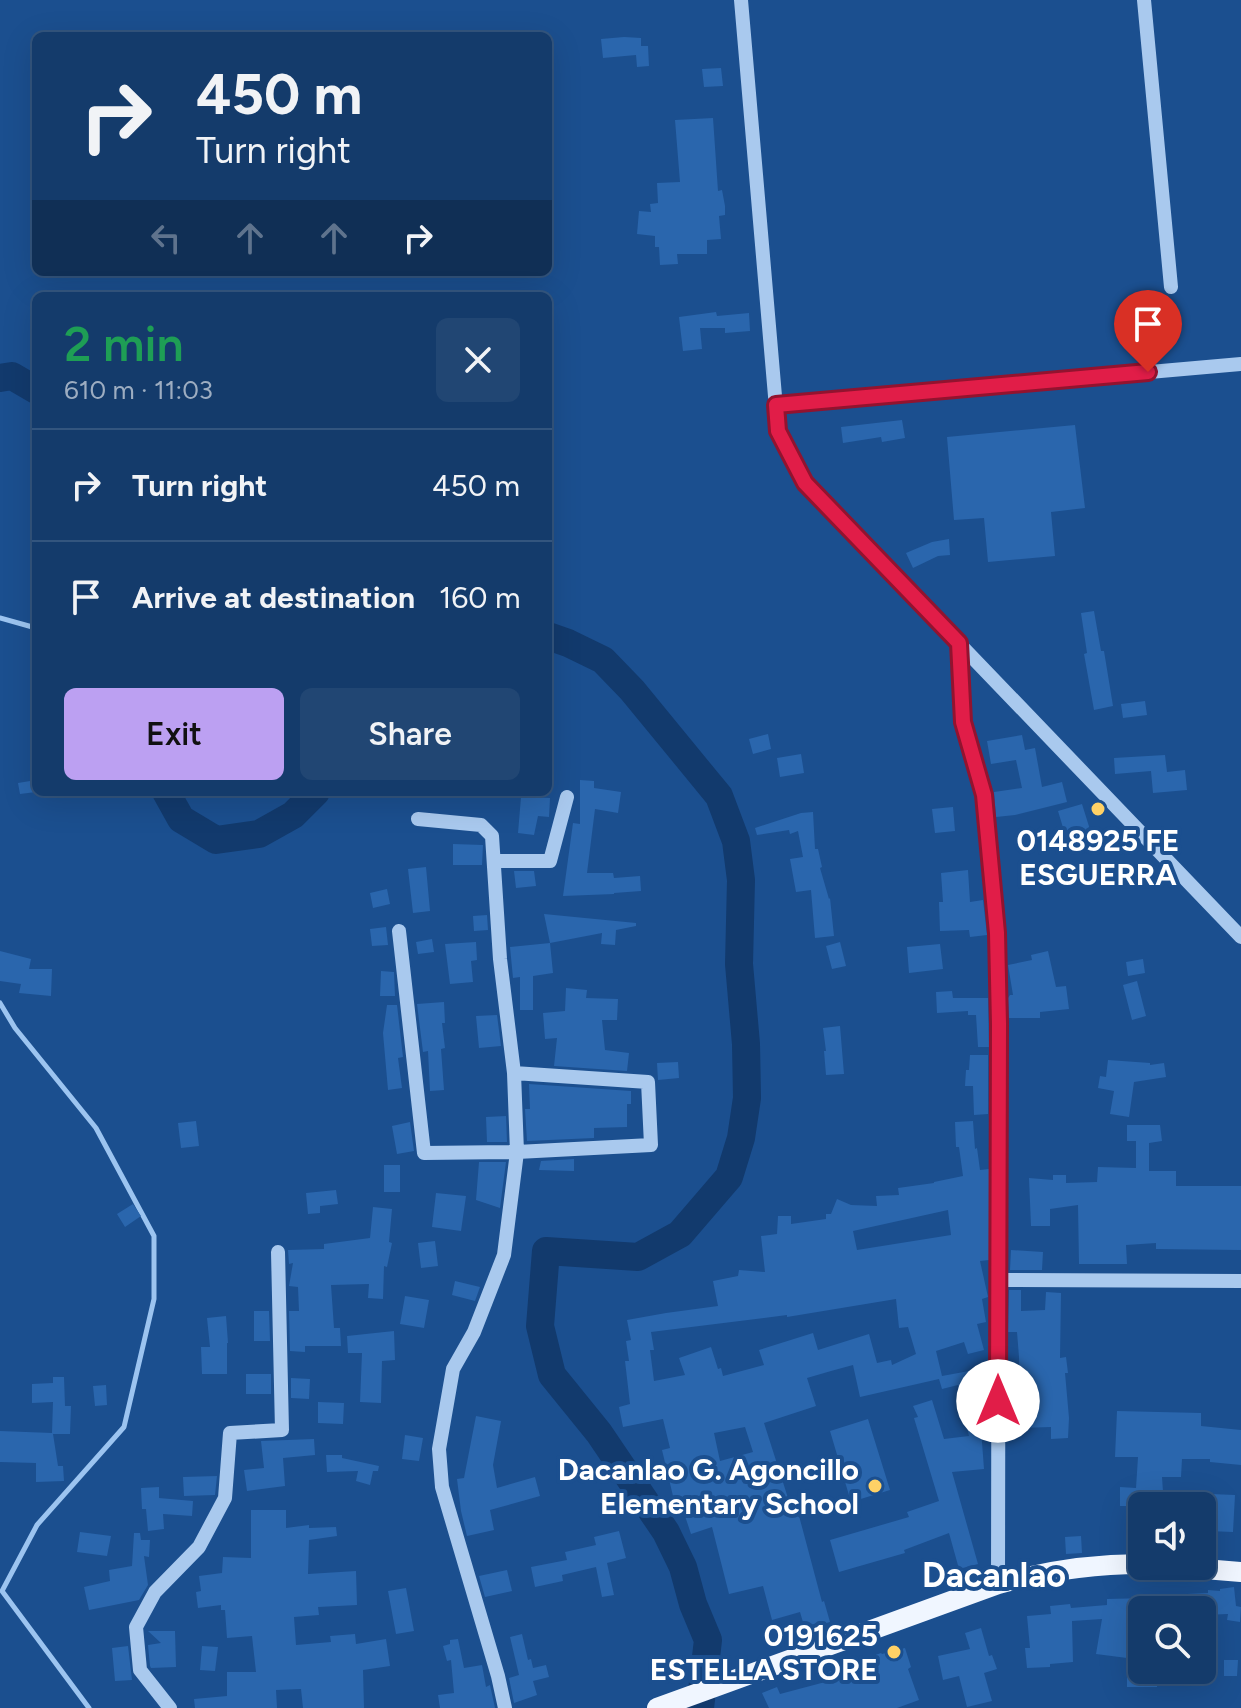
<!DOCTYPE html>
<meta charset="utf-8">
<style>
body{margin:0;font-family:Figtree,sans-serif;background:#214673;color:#f1f3f6;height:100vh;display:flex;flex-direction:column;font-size:30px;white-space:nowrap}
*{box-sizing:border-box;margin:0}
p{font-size:26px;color:#9dadc1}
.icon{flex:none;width:44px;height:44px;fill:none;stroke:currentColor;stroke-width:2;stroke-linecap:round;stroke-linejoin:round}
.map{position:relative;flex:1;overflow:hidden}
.side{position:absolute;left:32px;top:292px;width:520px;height:504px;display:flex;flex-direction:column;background:#143b6b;border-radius:12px;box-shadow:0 8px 32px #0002,0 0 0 2px #33557e}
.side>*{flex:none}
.top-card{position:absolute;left:32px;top:32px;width:520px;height:244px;border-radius:12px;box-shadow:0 8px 32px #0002,0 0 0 2px #33557e;background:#143b6b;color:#f1f3f6;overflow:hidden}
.fabs{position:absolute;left:1128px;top:1492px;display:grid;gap:16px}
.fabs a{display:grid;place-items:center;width:88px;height:88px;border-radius:12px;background:#143b6b;box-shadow:0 8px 32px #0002,0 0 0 2px #33557e;font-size:40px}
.pin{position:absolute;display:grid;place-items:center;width:68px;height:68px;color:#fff;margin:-82px -34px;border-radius:50% 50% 50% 0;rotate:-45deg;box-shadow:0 0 8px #0007}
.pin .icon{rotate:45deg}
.me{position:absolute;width:88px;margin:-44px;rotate:0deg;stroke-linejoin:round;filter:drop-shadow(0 0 6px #0008)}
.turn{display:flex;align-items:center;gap:28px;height:168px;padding:0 32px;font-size:36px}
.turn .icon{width:104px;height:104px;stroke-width:2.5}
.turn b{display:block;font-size:56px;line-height:68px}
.lanes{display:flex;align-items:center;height:76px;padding:0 32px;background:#0003;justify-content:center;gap:40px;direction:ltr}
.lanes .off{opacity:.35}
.round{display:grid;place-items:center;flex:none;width:84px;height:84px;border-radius:12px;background:#214673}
.head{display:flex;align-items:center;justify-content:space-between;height:136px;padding:0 32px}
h1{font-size:48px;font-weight:600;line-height:60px;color:#1e9e55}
.primary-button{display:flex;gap:16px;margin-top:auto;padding:16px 32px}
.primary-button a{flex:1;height:92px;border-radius:12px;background:#bca0f2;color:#111;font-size:32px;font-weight:600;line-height:92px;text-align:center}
.primary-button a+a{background:#214673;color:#f1f3f6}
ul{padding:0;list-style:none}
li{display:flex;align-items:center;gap:24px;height:112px;padding:0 32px;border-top:2px solid #33557e}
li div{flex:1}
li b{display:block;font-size:30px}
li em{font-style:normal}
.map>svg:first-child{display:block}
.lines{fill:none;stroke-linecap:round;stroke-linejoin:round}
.stream{stroke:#9cc4f0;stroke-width:5}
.river{stroke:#123a6d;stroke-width:28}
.building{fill:#2a66ad;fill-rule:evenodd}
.minor{stroke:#a9c9ee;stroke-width:14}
.major{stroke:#f0f6ff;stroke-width:20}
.route-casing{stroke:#92132f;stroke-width:20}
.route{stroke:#e11d48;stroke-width:14}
.poi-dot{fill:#ffd166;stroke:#1b4f8f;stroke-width:3}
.labels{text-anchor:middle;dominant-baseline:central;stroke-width:8;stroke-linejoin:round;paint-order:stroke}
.poi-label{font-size:30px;font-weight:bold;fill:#fff;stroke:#1b4f8f;text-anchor:end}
.quarter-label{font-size:34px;font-weight:bold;fill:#fff;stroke:#1b4f8f}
</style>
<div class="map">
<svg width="1241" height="1708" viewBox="0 0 1241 1708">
<rect width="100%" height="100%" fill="#1b4f8f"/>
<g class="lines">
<!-- stream -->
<path class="stream" d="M0 618 36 628
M0 1003 15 1028 96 1128 154 1236V1299L124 1427 37 1525 2 1591 89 1708"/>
<!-- river -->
<path class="river" d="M0 378 12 376 36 390
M548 636 568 643 603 660 632 690 719 796 736 841 741 880 739 964 746 1044 747 1098 741 1138 729 1177 680 1234 638 1257 546 1251 540 1326 552 1375 599 1433 666 1532 683 1567 693 1604 708 1640 700 1708
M166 792 181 819 216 840 259 834 293 815 316 792"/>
</g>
<!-- building -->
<path class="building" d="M624 37 641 38V46H648L649 66 637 67 636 55 603 58 601 39Z
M721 68 723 86 704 87 702 69Z
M713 118 718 191 722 190 725 206V215L719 216 721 239 707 240V254H677L678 264 660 265 659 247H655V236L637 234 639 211 651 212 650 204 658 203 657 183 680 182 675 120Z
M716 312 717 316 749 313 750 331 725 333V328H700L702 349 683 351 679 317Z
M902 420 905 438 882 442 881 437 843 443 841 427Z
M1075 425 1085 508 1051 512 1055 556 988 562 984 518 954 520 947 437Z
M949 539 950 555 938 556 913 568 906 553 932 542Z
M1094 611 1101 651H1104L1113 706 1094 710 1084 654 1087 653 1081 613Z
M1145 701 1147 715 1123 718 1121 704Z
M768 734 771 749 753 754 749 739Z
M1022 735 1025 750 1035 748 1042 787 1062 782 1067 802 1015 815 996 817 994 792 1022 788 1016 760 991 764 987 741Z
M801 754 804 773 780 777 777 758Z
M1165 755 1167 772 1185 770 1187 790 1153 793 1151 771 1115 774 1114 758Z
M36 780V792L20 794 18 783Z
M580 780 594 781V788L621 792 618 813 595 809 587 873H613L614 878 640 876 641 891 614 893V894L563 896 573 823 580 824Z
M521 797 550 798 549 817 538 816 534 835 518 833Z
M1082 804 1092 836 1068 844 1058 811Z
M953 807 955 831 935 833 932 809Z
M813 812 815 849H818L822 867 820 868 829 899 830 898 834 936 815 938 811 890 796 892 790 859 803 857 798 831 790 834 789 830 757 835 755 828 801 813Z
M453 844 483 845 482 865H453Z
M426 867 430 911 413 913 408 869Z
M968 870 970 902 983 900 987 935 970 937 969 930 940 931 939 902H943L941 873Z
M514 871H534L536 886 516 888Z
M387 889 390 904 373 908 370 893Z
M544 914 636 923V926L616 930 615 945 601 944 602 933 550 943Z
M487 915 488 930 474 931 473 916Z
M386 927 388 945 372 946 370 929Z
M432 939 434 952 418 954 416 942Z
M476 942 477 960 471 961 473 982 450 984 445 944Z
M840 942 846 966 832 969 826 946Z
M550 943 553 973 533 976V1010H520V977L513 978 510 947Z
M940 944 943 969 909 973 907 947Z
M0 951 31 959 29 969H52L51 996 19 993 21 984 0 981Z
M1048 951 1056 987 1066 986 1069 1009 1040 1012V1018H1009L1008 998 1010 995H1013L1008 965 1032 960 1031 955Z
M1143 959 1145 973 1128 976 1126 962Z
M381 971 394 972 395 996H380Z
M1137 981 1146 1016 1132 1020 1123 985Z
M566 988 587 990 586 998 618 999 617 1020H602L605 1050 629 1053 627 1071 554 1066 557 1038 545 1039 543 1013 565 1011Z
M952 991 953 998H988L989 1047H978L976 1015H968V1011L937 1013 936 992Z
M444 1002 445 1023H442L445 1048 441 1049 444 1090 430 1091 428 1051 423 1052 417 1004Z
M387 1005H397L403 1057 398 1058 402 1088 388 1090 383 1033Z
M497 1015 501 1046 479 1048 476 1016Z
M840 1026 844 1074 826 1075 824 1051H826L823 1028Z
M970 1055H988V1114L974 1115 973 1086H965L966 1070H969Z
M1108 1060 1150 1063V1065L1164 1063 1166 1077 1134 1082 1129 1117 1110 1114 1114 1091 1098 1088 1100 1076 1106 1077Z
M678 1062 679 1078 658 1080 657 1063Z
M529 1084 631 1091V1104H627V1127L594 1128V1138L527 1141 525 1109H530Z
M506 1116 507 1142H487L486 1117Z
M196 1121 199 1146 181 1148 178 1123Z
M973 1121 975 1149 977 1148 980 1170 989 1169V1260L980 1261 988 1297 982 1299 986 1322 977 1324 984 1350 968 1354 964 1342 936 1351 942 1376 980 1369 982 1378 983 1388 978 1389 980 1406H976L981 1429 984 1469 952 1472 978 1564 959 1569 949 1533 904 1550 905 1553 839 1572 830 1540 909 1517 907 1512 939 1501 914 1418 918 1417 913 1406 932 1400 944 1439 969 1436 962 1407 961 1392H959L958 1385 942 1389 939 1379 860 1397 853 1365 831 1371 807 1378 816 1406 764 1423 788 1498 794 1497 822 1602 824 1601 830 1622 805 1629 800 1612 772 1620 763 1586 729 1594 712 1527 691 1534 678 1495 673 1496 662 1450 670 1448 663 1419 623 1427 619 1407 630 1404 625 1361H629L626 1341 631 1340 627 1320 666 1313 718 1306 713 1281 738 1276 739 1270 765 1272 761 1236 777 1234 778 1216H791V1224L826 1219V1214H831L837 1199 851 1205 877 1206 876 1196 899 1195 898 1188 934 1183V1182L963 1176 959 1147H956L955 1122ZM948 1210 951 1235 857 1250 853 1231ZM896 1299 899 1328 908 1327 916 1354 892 1365 891 1360 877 1363 869 1334 818 1350 813 1333 759 1350 764 1365 723 1376 721 1368 718 1369 711 1347 679 1358 685 1375 654 1381 650 1350H654L651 1332 787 1315V1317ZM745 1427 753 1452 720 1461 714 1433Z
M410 1122 414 1151 397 1154 392 1126Z
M1127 1125H1160L1162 1141 1149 1143V1171H1176V1186H1241V1250L1156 1249V1243L1126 1245 1127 1264H1079L1078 1205 1050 1209V1226H1031L1029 1178 1053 1180V1175H1066V1183L1097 1182 1098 1167 1136 1168V1141H1127Z
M574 1159V1171L539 1170 541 1161Z
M479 1162H506L500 1208 476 1200Z
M384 1165H400V1192H384Z
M336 1190 338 1204 320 1206V1213L308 1214 306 1193Z
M436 1193 466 1196 461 1231 432 1227Z
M133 1204 141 1216 125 1227 117 1214Z
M373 1207 392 1209 389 1242 392 1243 387 1267 384 1266 383 1299 368 1298 369 1284 331 1285 334 1328H340L341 1346H305V1352L290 1351 289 1311H299L298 1287 289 1286 293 1263 289 1264 288 1250 324 1249V1244L370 1238Z
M435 1241 438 1266 421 1268 418 1243Z
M1011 1250 1043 1252 1042 1270H1010Z
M455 1281 480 1287 475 1301 452 1295Z
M1009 1290H1021V1311L1045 1310 1046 1292 1061 1293 1060 1358 1066 1357 1068 1373H1065L1069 1418 1068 1438 1051 1439V1427L1020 1428 1019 1357 1017 1332H1008Z
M405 1296 429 1300 424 1328 400 1324Z
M254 1311H269L270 1341H254Z
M226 1316 228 1343H227V1374H202L201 1347H210L207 1318Z
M394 1331 395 1360 382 1361 381 1403 360 1402 362 1353H348L347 1336Z
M246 1374H271V1394H246Z
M53 1377H64L65 1406H71L70 1434H53L58 1466H63L64 1481 36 1482V1463L0 1462V1431L52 1433 53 1402 32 1403V1384L53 1383Z
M291 1378 310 1379 309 1399 291 1398Z
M106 1385 107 1405 95 1406 93 1386Z
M318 1402 344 1403 343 1424 318 1423Z
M1117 1411 1201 1413V1426L1241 1430V1465L1210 1462V1459H1182L1181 1477H1162L1164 1506H1120V1487L1136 1488 1138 1457H1115Z
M476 1416 501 1421 493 1465 497 1488 535 1477 540 1496 490 1510 494 1530 467 1536 461 1511 457 1479 464 1478Z
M868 1419 890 1490 851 1502 830 1431Z
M405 1435 423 1438 419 1461 402 1459Z
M314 1439 315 1455 283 1458 285 1486 247 1491 244 1470 264 1468 261 1441Z
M326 1455H342V1458L379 1466 378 1471H373L370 1485 356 1481 358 1471 327 1472Z
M217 1476 215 1495 184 1496 183 1477Z
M159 1487V1498L193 1501 192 1516 163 1514 164 1529 148 1531 146 1509H142L141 1488Z
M1211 1494 1235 1495 1233 1532 1209 1531Z
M251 1510H286V1528L309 1525V1528L336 1527 337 1536 309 1540 308 1574 356 1571 357 1605 318 1607 319 1615 294 1617 296 1645 331 1642 330 1636 355 1634 356 1644 386 1639 390 1666 363 1670 364 1708H303L301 1689 276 1690 277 1708H195L194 1699 227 1696V1672H256L252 1636 227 1638 225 1610H221V1605L198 1608 196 1592 201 1591 199 1576 222 1573 223 1557 251 1558Z
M619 1531 626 1558 607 1563 614 1595 602 1597 596 1567 562 1575 563 1581 535 1587 531 1567 567 1560 565 1552 596 1545 594 1537Z
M80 1532 111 1536 107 1556 77 1552Z
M134 1533H140L141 1540H150L149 1557 144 1556 148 1585 139 1600 89 1610 84 1587 110 1581 109 1570 132 1566Z
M1081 1536 1082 1553 1066 1554 1065 1537Z
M507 1570 512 1591 485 1597 479 1576Z
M1234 1587 1236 1606 1241 1607 1240 1622 1227 1620 1228 1614 1202 1615V1610H1142V1672H1157V1687H1127V1658L1096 1654 1102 1619 1072 1621 1073 1662 1050 1664V1667L1027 1668 1025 1648H1030L1027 1616 1051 1614 1050 1606 1070 1604 1071 1608 1107 1605V1599L1187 1597V1594L1208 1593V1590L1220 1591V1589Z
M406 1588 414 1631 396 1634 388 1591Z
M981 1628 989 1656 992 1655 997 1669 984 1673 992 1701 967 1707 959 1676 943 1680 938 1656 970 1649 965 1633Z
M148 1631H175L176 1667 151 1668 150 1666 148 1645 161 1643Z
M522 1634 528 1660 531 1659 533 1668 546 1665 549 1677 533 1681 537 1695 514 1703 509 1678 519 1675 510 1637Z
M458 1639 464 1668 482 1665 486 1687 490 1685 495 1708H440L438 1695 454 1693 451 1660 447 1661 443 1646 450 1644V1640Z
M128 1646 132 1680 115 1681 112 1648Z
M202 1646 218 1647 215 1671 200 1670Z
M905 1648 911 1667 908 1669 919 1700 897 1708H769L762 1693 777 1687 780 1694 829 1681 826 1673 881 1653 882 1654Z
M1224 1660H1238L1237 1676H1224Z"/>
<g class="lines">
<!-- minor -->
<path class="minor" d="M741 0 778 431 805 483 1241 937
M1144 0 1171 287
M776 405 1241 364
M959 643 963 722 984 795 997 933 999 1024 998 1584
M418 819 481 825 492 836 500 959 514 1073 517 1152 504 1255 474 1332 453 1369 439 1449 442 1487 498 1676 505 1708
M494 861H550L567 797
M399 931 424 1153 517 1152 651 1145 648 1082 514 1073
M998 1280 1241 1281
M170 1708 140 1670 136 1627 155 1592 199 1547 225 1498 230 1433 282 1430 278 1252"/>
<!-- major -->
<path class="major" d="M1168 1566 1241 1572
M657 1708 998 1584C1045 1571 1093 1564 1142 1564"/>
</g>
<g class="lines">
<!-- route casing -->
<g class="route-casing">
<path id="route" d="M998 1401 999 1024 997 933 984 795 963 722 959 643 805 483 778 431 776 405 1148 372"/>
</g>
<!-- route -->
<use href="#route" class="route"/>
</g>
<!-- markers -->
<g class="poi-dot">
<circle cx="1098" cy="809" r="8"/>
<circle cx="875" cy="1486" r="8"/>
<circle cx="894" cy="1652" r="8"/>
</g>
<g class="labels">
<!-- poi labels -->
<g class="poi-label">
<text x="1098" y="840" text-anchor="middle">0148925 FE<tspan x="1098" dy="34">ESGUERRA</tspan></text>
<text x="859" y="1469">Dacanlao G. Agoncillo<tspan x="859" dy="34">Elementary School</tspan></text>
<text x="878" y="1635">0191625<tspan x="878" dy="34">ESTELLA STORE</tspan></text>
</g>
<!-- quarter labels -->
<g class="quarter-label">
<text x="994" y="1575">Dacanlao</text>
</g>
</g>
</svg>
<div class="fabs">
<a><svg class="icon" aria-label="sound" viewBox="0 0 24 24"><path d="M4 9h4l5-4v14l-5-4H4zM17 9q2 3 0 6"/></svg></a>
<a><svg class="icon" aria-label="search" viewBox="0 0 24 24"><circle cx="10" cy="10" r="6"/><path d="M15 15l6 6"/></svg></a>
</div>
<div class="pin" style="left:1148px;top:372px;background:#d93025"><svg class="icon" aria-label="arrive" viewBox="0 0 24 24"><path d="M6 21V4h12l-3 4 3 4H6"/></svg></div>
<svg class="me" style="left:998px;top:1401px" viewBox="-20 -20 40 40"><circle r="19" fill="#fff"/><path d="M0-13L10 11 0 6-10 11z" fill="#e11d48"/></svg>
<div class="top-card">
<div class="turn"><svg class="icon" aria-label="right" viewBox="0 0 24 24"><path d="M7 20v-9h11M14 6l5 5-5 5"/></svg><div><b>450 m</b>Turn right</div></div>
<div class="lanes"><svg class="icon off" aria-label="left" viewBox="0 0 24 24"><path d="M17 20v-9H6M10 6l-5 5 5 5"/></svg><svg class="icon off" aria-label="ahead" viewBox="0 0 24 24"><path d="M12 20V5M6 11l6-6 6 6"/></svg><svg class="icon off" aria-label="ahead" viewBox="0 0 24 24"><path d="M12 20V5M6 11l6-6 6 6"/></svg><svg class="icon" aria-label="right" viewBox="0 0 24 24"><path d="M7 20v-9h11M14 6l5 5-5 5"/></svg></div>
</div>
<section class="side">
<div class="head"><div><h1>2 min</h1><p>610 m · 11:03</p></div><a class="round"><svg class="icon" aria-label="close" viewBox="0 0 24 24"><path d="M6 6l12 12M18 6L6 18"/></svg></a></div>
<ul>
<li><svg class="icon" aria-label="right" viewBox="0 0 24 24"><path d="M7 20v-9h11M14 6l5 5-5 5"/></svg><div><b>Turn right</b></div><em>450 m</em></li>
<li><svg class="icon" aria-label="arrive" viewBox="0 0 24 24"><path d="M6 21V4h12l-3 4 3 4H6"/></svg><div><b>Arrive at destination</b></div><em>160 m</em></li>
</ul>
<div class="primary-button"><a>Exit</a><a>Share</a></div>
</section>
</div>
